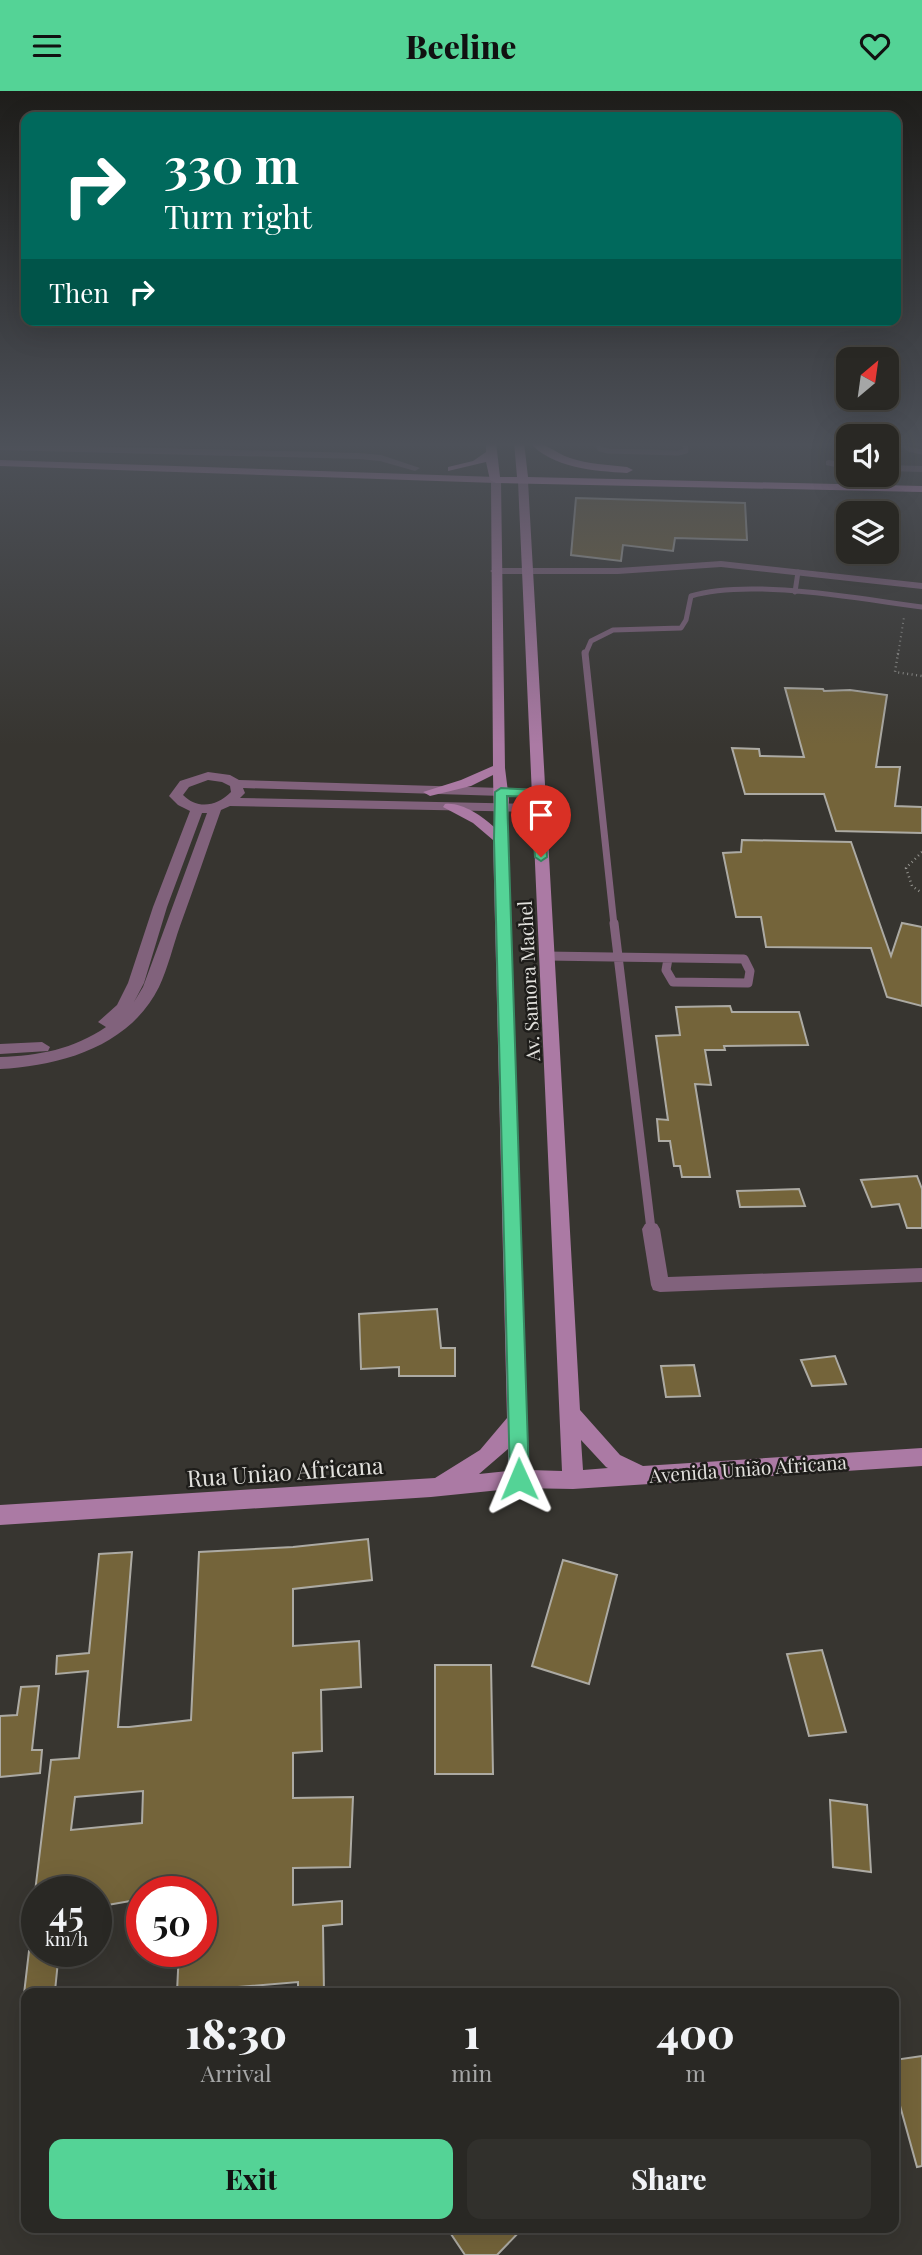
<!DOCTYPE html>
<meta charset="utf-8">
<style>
body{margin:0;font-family:"Playfair Display",serif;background:#31302c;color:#f1f3f6;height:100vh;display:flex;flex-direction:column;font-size:26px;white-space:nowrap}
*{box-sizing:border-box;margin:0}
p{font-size:23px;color:#a5a6a6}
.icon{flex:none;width:38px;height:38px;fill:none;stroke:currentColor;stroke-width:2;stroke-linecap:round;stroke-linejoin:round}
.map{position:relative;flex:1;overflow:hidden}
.drawer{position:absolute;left:21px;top:1897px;width:878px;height:245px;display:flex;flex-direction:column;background:#292824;border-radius:14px;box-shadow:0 7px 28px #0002,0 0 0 2px #454441}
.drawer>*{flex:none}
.top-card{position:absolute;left:21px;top:21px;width:880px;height:214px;border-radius:14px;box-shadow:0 7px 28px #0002,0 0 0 2px #454441;background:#00695c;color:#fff;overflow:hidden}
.needle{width:46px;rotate:29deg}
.tools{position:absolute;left:836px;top:256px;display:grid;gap:14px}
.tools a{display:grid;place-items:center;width:63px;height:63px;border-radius:14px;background:#292824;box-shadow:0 7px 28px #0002,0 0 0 2px #454441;font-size:35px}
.speed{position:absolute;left:21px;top:1785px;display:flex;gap:14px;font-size:35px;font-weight:700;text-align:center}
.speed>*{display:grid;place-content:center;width:91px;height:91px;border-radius:50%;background:#292824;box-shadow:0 7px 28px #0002,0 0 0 2px #454441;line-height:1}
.speed small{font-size:18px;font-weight:400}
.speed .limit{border:10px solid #d22;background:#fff;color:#111}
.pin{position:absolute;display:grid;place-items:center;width:60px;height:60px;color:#fff;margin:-72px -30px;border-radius:50% 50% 50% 0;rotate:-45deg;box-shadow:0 0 7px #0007}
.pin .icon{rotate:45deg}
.me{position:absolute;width:77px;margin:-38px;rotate:359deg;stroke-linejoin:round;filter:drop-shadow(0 0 5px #0008)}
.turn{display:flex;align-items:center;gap:24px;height:147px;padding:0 28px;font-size:32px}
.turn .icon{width:91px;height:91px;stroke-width:2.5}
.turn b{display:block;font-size:49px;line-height:60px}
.then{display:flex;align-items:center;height:66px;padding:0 28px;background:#0003;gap:14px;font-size:26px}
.eta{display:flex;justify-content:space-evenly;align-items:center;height:119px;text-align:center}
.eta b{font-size:42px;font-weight:800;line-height:49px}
.action{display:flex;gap:14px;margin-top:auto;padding:14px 28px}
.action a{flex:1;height:80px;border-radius:14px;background:#54d396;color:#111;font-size:28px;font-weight:800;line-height:80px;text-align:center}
.action a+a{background:#31302c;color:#f1f3f6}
header{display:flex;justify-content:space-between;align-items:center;height:91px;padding:0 28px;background:#54d396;color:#111;font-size:32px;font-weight:800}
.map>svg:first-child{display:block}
.building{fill:#74643a;stroke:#acaaa3;stroke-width:2;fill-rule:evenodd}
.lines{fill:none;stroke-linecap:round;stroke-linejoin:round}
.path-far1{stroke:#93928d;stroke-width:2;stroke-dasharray:1 3.5;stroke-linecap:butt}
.path{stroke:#93928d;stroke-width:2.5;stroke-dasharray:1 3.5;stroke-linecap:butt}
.lane-far2{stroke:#81627c;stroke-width:5}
.lane-far1{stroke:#81627c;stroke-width:7}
.lane{stroke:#81627c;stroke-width:9}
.street{fill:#81627c;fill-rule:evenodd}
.secondary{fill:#ab7aa4;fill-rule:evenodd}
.primary{fill:#cb8cc2;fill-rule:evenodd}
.highway{fill:#e89cde;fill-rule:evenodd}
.route{fill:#54d396;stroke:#378962;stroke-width:2}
.labels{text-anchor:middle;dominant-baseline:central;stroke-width:5;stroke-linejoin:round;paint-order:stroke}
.street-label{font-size:19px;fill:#e2e1dd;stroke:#1e1d1a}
.near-street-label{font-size:23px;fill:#e2e1dd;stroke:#1e1d1a}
</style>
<header><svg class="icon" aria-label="menu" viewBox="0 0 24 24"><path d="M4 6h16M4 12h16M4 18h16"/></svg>Beeline<svg class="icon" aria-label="heart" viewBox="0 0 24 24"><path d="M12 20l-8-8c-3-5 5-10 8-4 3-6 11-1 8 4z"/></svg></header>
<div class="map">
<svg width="922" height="2164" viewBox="0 0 922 2164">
<rect width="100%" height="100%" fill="#373530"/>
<!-- building -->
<path class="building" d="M576 407 745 412 747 449 675 447 673 460 623 454 621 470 571 464Z
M785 597 823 598 824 600 850 599 887 604 876 676H900L895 715 922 716V742L836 740 824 703H745L732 657 759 658 760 665 804 666Z
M742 749 851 751 891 865 902 832 922 836V915L887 906 871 857 766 856 761 826H736L723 762 741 761Z
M730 915 732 921H799L808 954 724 955 725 959H705L711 994 695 993 710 1086H682L680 1075H674L670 1050H659L657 1028 668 1029 656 945 680 944 676 916Z
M917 1085 922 1098V1137H907L899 1113 872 1116 861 1089Z
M799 1098 805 1115 740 1116 737 1100Z
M437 1218 441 1257H455V1285H399V1276L361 1278 359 1223Z
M835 1265 846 1293 812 1295 801 1269Z
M694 1274 700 1305 666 1306 661 1275Z
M368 1448 372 1489 293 1498V1555L359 1550 361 1596 321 1599 322 1660 293 1662V1707L353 1706 350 1776 293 1777V1814L342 1810V1833L323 1835 324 1902H298V1891L177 1901 179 1860H201V1801H142V1808L96 1816V1801H35L51 1669 79 1667 88 1580 56 1583 57 1565 89 1562 99 1463 132 1461 118 1636H129L191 1629 199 1461 293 1456ZM143 1700 142 1732 71 1739 75 1706Z
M563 1469 617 1484 589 1593 532 1575Z
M822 1559 846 1641 809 1645 787 1563Z
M435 1574H491L493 1683H435Z
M39 1595 32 1659H42L40 1682 0 1686V1625L17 1624 21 1596Z
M830 1709 867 1714 871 1781 833 1776Z
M29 1860H59L55 1900 24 1903Z
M922 1965V2075L917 2076 894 1993V1969Z
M447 2137H523L497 2164H465Z"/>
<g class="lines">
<!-- path-far1 -->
<path class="path-far1" d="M898 564 904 526"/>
<!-- path -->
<path class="path" d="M898 562 895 581 922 585
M922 761 906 777 912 795 922 802"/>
<!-- lane-far2 -->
<path class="lane-far2" d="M596 351 600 358 608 360 678 362 686 360 685 351
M898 351 909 358 922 361
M795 501 798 481
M585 564 591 550 613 539 681 537 686 529 691 505C749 487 860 508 922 516"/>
<!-- lane-far1 -->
<path class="lane-far1" d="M585 562 614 834"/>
<!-- lane -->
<path class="lane" d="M614 832 651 1138
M546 865 744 868 750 880 748 892 673 891 666 879 668 868"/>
<!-- street -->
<path class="street" d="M0 353 359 362 381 364 420 377 415 380 380 370 359 368 0 359Z
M829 369 849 373V379L826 374V370Z
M887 374 922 375V381L887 380Z
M721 470 922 492V498L721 476 618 483H495L490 480 495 477H618Z
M208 681 230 684 239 689 537 698 544 702 537 706 243 697 245 702 240 707 538 713 545 717 538 721 230 715 221 719C207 758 194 797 180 835 173 855 168 877 159 896 130 955 61 975 0 978V966C38 965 74 958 106 936L98 931 117 914 128 892 153 816 190 720 178 714 169 705 180 690ZM208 689 222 691 230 695 231 701C217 715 198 719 183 704L189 696ZM202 722H207L143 896 134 911 144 892 167 816Z
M42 951 50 956 48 960 0 963V953Z
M651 1131 657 1133 660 1138 668 1186 922 1177V1191L660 1201 653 1199 651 1194 642 1138 645 1133Z"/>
<!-- secondary -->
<path class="secondary" d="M496 386 501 389 505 677 509 709 507 748 529 1379 562 1380 518 390 523 387 528 390 580 1319 620 1364 643 1375 922 1357V1375L573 1398 519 1397 431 1406 0 1434V1414L435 1387 480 1359 507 1327 493 749 473 732 443 716 445 713C462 711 482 725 494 736L493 684 471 695 430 705 423 701 461 689 493 675 491 389ZM581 1349 606 1376 608 1377 583 1379ZM508 1358V1380L479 1383Z"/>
<!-- primary -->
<path class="primary" d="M0 369 496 386 501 389 496 392 0 375Z"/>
<!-- highway -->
<path class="highway" d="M486 351H496L500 386H517L514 351H524L528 386 922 395V401L496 392 490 389 486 371 448 380V376L473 370 486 361Z
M529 351C544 350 555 362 570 367 588 373 608 374 627 376L633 379 627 382C594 380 552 377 529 351Z"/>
</g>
<!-- sky -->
<linearGradient id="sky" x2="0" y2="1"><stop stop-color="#1e1d1a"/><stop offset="0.54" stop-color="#4d5159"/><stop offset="1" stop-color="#4d5159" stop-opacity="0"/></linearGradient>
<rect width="922" height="654" fill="url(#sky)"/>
<!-- route -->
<path class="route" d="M501 697 537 699 543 702 547 766 541 770 535 766 531 706 507 705 529 1388 526 1394 519 1396 513 1394 510 1388 494 748 495 701Z"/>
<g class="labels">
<!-- street labels -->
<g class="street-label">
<text transform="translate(528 890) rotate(-93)">Av. Samora Machel</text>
<text transform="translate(748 1377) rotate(-4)">Avenida União Africana</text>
</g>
<!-- near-street labels -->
<g class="near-street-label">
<text transform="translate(285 1380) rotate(-4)">Rua Uniao Africana</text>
</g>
</g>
</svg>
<div class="tools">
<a><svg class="needle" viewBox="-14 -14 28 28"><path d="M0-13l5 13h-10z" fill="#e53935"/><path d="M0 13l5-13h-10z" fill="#a5a6a6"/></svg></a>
<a><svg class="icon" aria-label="sound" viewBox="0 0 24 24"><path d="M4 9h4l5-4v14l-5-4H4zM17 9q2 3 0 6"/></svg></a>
<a><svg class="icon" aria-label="layers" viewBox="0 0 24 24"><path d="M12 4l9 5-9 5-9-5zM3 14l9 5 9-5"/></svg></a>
</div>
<div class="speed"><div>45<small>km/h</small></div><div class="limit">50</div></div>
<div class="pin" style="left:541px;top:766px;background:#d93025"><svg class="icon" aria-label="arrive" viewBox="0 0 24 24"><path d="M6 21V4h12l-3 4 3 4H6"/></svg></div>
<svg class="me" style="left:519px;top:1388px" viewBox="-20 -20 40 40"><path d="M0-17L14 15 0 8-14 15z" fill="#54d396" stroke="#fff" stroke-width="4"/></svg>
<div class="top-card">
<div class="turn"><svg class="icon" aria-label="right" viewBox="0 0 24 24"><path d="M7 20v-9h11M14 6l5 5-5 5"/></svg><div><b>330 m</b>Turn right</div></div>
<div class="then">Then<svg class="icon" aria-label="right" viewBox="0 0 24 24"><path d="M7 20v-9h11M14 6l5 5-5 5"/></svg></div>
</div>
<section class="drawer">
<div class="eta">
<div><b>18:30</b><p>Arrival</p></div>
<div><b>1</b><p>min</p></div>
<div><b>400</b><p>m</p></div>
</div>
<div class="action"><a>Exit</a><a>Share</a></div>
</section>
</div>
